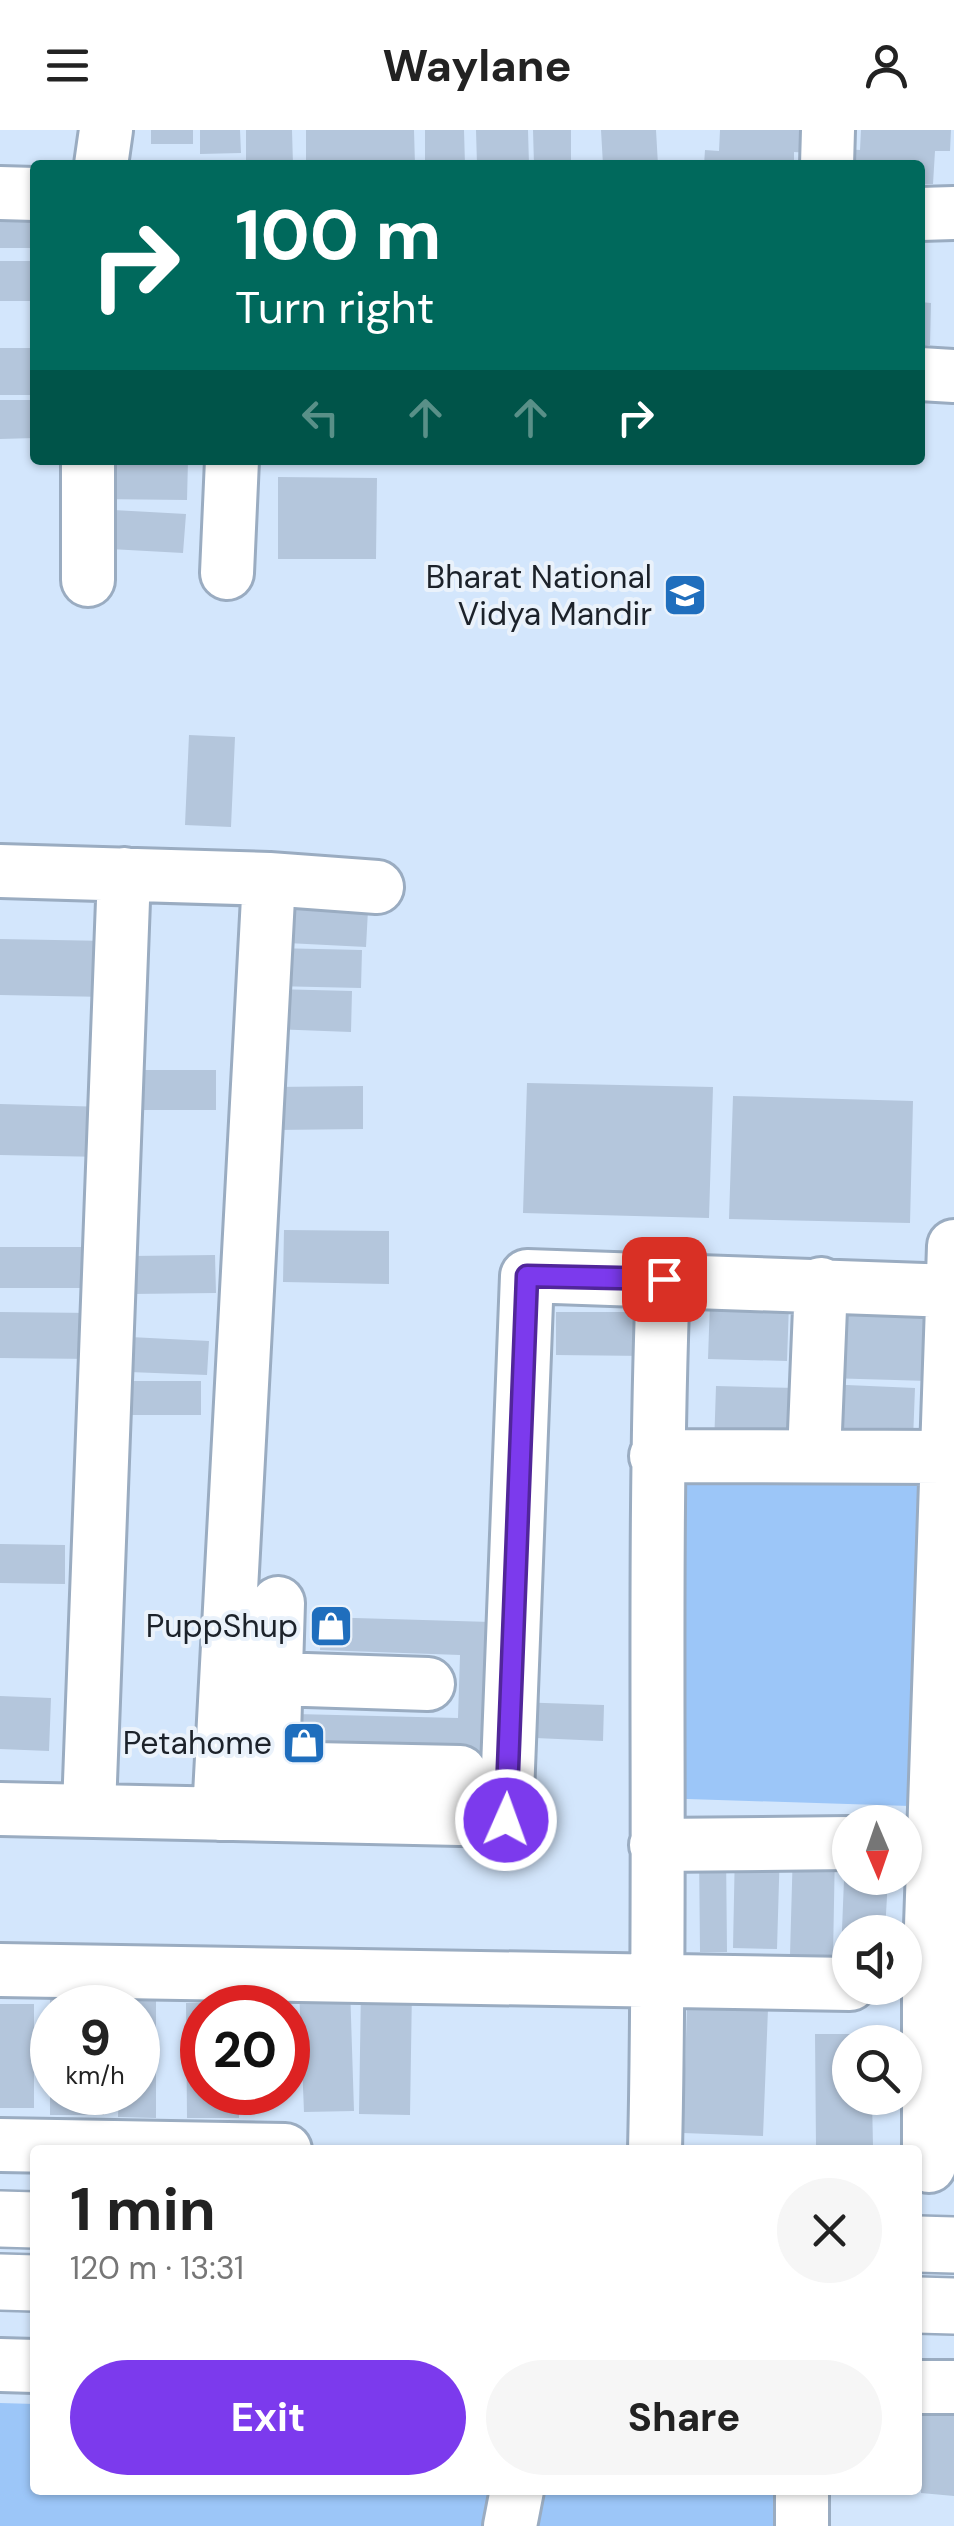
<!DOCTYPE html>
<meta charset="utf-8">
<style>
body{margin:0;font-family:"DM Sans",sans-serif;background:#f6f6f6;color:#222;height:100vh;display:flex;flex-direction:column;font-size:38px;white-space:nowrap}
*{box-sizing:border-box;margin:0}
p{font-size:32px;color:#767676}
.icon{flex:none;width:55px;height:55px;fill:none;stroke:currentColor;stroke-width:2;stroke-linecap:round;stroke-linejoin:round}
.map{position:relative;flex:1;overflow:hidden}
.side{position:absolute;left:30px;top:2015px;width:892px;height:350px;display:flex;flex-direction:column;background:#fff;border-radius:10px;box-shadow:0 2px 8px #0004}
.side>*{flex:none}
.top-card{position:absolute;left:30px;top:30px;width:895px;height:305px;border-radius:10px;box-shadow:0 2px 8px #0004;background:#00695c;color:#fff;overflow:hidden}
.needle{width:65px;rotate:178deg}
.tools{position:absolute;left:832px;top:1675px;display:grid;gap:20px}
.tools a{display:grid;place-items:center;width:90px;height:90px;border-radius:50%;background:#fff;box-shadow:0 2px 8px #0004;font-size:50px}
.speed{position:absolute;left:30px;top:1855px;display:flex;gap:20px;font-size:50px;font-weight:700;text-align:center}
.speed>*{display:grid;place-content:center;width:130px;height:130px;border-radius:50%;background:#fff;box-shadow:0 2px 8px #0004;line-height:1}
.speed small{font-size:25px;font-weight:400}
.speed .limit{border:15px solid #d22;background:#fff;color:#111}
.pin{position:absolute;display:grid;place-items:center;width:85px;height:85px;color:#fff;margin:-42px;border-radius:20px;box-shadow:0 5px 15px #0006}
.me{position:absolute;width:110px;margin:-55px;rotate:2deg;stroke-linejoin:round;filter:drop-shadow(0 0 8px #0008)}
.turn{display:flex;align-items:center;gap:35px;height:210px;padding:0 40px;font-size:45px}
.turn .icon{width:130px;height:130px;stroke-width:2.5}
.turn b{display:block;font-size:70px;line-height:85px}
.lanes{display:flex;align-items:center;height:95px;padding:0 40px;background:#0003;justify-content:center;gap:50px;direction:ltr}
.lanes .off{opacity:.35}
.round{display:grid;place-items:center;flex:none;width:105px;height:105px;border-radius:52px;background:#f6f6f6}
.headline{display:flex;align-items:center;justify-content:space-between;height:170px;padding:0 40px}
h1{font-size:60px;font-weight:700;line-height:75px}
.button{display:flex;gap:20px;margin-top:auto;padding:20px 40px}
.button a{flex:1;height:115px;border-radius:60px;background:#7c3aed;color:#fff;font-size:40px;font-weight:700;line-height:115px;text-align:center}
.button a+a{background:#f6f6f6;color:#222}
header{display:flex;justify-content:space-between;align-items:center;height:130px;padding:0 40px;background:#fff;font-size:45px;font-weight:700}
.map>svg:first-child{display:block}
.green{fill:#9cc6f8}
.building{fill:#b4c6dc}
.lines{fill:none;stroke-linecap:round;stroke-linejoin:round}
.minor-casing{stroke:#9aacc1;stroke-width:58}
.major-casing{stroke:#9aacc1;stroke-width:60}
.minor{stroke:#fff;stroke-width:52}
.major{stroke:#fff;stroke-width:55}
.route-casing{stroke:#51269a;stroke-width:25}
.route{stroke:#7c3aed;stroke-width:18}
.labels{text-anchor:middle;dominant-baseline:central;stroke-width:8;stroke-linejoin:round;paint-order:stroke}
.poi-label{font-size:32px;fill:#1c222a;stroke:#eaf2fb;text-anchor:end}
</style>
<header><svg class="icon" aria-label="menu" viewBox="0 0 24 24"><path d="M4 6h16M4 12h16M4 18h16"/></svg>Waylane<svg class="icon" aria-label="person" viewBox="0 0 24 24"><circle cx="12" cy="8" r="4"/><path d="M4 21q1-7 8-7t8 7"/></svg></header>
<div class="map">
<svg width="954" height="2396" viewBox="0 0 954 2396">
<rect width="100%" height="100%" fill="#d3e6fc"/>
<!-- green -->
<path class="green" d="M680 1321 918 1327 910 1676 657 1668Z
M0 2273 35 2274V2360H783L782 2396H0Z"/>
<!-- building -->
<path class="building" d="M151 0H193V14H151Z
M200 0H240L241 23 200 24Z
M246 0H292L293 35H246Z
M306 0H414L415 35H306Z
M425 0H464L465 35H425Z
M476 0H528L529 35H477Z
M533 0H571V35H534Z
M601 0H656L658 35H603Z
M720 0H811L810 23 794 22V35H704L705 20 719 21Z
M861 0H951L950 21H935L933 54H920V35H844L845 19 860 20Z
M0 82H35V118H0Z
M0 131H35V171H0Z
M920 172 931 173 930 215H920Z
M0 218H35V265H0Z
M0 270H35V308L0 309Z
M98 330H188L187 370 97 369Z
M278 347 377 348 376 429H278Z
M95 379 186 384 183 423 92 418Z
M189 605 235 607 231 697 185 695Z
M288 777 368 780 366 817 287 813Z
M0 809 109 811 108 867 0 865Z
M273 818 362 820 361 858 272 856Z
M273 859 352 861 351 902 272 899Z
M130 940H216V980H129Z
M527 953 713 957 709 1088 523 1083Z
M363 956V999L275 1000 274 957Z
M733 966 913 971 910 1093 729 1089Z
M0 974 107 977 105 1027 0 1025Z
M284 1100 389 1101V1154L283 1152Z
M0 1117H92V1158H0Z
M215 1125 216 1163 131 1164V1126Z
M710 1172 789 1174 787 1231 708 1229Z
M0 1182 93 1183V1229L0 1228Z
M556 1182H647V1226L556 1225Z
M827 1183 930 1186 929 1251 826 1248Z
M130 1207 209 1211 207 1245 129 1242Z
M121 1251H201V1285H120Z
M824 1254 915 1258 913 1310 822 1307Z
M716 1256 797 1258 796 1319 714 1317Z
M0 1414 65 1415V1454L0 1453Z
M321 1487 491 1492 488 1626 294 1620 296 1584 458 1588 460 1525 320 1520Z
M0 1566 51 1568 49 1621 0 1619Z
M515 1572 604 1575 603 1611 513 1607Z
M735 1717H780L777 1819 733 1818Z
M793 1718 835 1719 833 1826 790 1825Z
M699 1720H726L727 1822H700Z
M845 1724H850V1748H888L885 1802H850V1825H841Z
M350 1856 354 1981 304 1982 299 1858Z
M50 1858H104V1878H50Z
M361 1858 412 1859 410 1985 359 1984Z
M120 1865H156V1988L118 1987 119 1962H138V1878H119Z
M238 1872V1878H202V1962H239V1988H187L186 1873Z
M0 1874H34V1978H0Z
M687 1877 768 1879 763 2006 683 2003Z
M815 1904H871V1912H850V1968H872L873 2017H816Z
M50 1962H104V1985H50Z
M922 2274H954V2366L921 2363Z"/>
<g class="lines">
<!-- minor casing -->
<g class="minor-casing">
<path id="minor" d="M101 35 106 0
M827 35 828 0
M0 63 35 64
M920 84 954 83
M920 244 954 246
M227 443 232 330
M88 450V330
M0 741 269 749 377 757
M814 1325 821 1154
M656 1326 945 1327
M276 1549 428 1554
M222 1637 460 1642 458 1689
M273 1639 278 1473
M89 1678 124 744
M0 1679 506 1690 527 1146 952 1161
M219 1684 269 749
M656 1715 850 1713
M0 1840 850 1854
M0 2015 285 2020
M655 2020C662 1730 652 1439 663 1149
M929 2036V1855L954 1116
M0 2235 35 2236
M918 2257H954
M510 2396 517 2360
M802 2396V2360"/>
</g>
<!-- major casing -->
<g class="major-casing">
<path id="major" d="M0 2089 35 2090
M918 2114 954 2115
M0 2152 35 2153
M918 2175 954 2176"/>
</g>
<!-- minor -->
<use href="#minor" class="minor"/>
<!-- major -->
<use href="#major" class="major"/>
</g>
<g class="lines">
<!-- route casing -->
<g class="route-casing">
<path id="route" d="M506 1690 527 1146 664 1149"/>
</g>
<!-- route -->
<use href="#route" class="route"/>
</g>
<!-- icons -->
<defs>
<g id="school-square" transform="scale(2.25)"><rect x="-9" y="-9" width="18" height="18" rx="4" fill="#1f6ebd" stroke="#eaf2fb"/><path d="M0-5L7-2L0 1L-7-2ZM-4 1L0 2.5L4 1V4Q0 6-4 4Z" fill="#fff"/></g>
<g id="shop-square" transform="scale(2.25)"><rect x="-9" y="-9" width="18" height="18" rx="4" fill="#1f6ebd" stroke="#eaf2fb"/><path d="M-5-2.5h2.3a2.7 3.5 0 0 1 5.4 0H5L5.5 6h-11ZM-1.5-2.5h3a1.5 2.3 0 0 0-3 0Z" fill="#fff"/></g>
</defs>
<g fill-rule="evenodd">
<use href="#school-square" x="685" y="465"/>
<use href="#shop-square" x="331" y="1496"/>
<use href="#shop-square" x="304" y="1613"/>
</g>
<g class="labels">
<!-- poi labels -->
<g class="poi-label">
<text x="652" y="447">Bharat National<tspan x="652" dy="37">Vidya Mandir</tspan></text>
<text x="298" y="1496">PuppShup</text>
<text x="272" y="1613">Petahome</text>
</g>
</g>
</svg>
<div class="tools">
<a><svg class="needle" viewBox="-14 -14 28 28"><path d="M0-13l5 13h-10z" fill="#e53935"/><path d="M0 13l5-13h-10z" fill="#767676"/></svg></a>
<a><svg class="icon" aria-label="sound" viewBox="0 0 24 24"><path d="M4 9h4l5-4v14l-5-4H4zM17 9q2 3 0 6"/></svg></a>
<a><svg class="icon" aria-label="search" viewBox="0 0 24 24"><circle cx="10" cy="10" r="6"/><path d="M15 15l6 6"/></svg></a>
</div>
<div class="speed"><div>9<small>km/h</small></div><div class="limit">20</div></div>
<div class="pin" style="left:664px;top:1149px;background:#d93025"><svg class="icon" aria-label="arrive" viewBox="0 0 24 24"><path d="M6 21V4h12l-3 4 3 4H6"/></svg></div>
<svg class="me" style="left:506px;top:1690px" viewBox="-20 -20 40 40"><circle r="17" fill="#7c3aed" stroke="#fff" stroke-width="3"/><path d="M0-11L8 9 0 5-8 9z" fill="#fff"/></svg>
<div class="top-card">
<div class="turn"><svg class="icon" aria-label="right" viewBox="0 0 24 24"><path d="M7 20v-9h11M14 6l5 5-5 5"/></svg><div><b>100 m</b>Turn right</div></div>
<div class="lanes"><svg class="icon off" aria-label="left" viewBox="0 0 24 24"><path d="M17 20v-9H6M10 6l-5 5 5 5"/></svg><svg class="icon off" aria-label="ahead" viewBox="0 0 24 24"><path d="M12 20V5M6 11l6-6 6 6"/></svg><svg class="icon off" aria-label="ahead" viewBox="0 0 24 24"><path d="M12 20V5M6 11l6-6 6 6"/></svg><svg class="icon" aria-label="right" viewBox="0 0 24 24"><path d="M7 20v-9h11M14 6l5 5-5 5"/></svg></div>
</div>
<section class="side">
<div class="headline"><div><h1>1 min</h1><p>120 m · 13:31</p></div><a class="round"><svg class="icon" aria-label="close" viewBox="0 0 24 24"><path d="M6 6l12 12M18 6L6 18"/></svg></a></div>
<div class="button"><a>Exit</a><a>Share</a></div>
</section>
</div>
